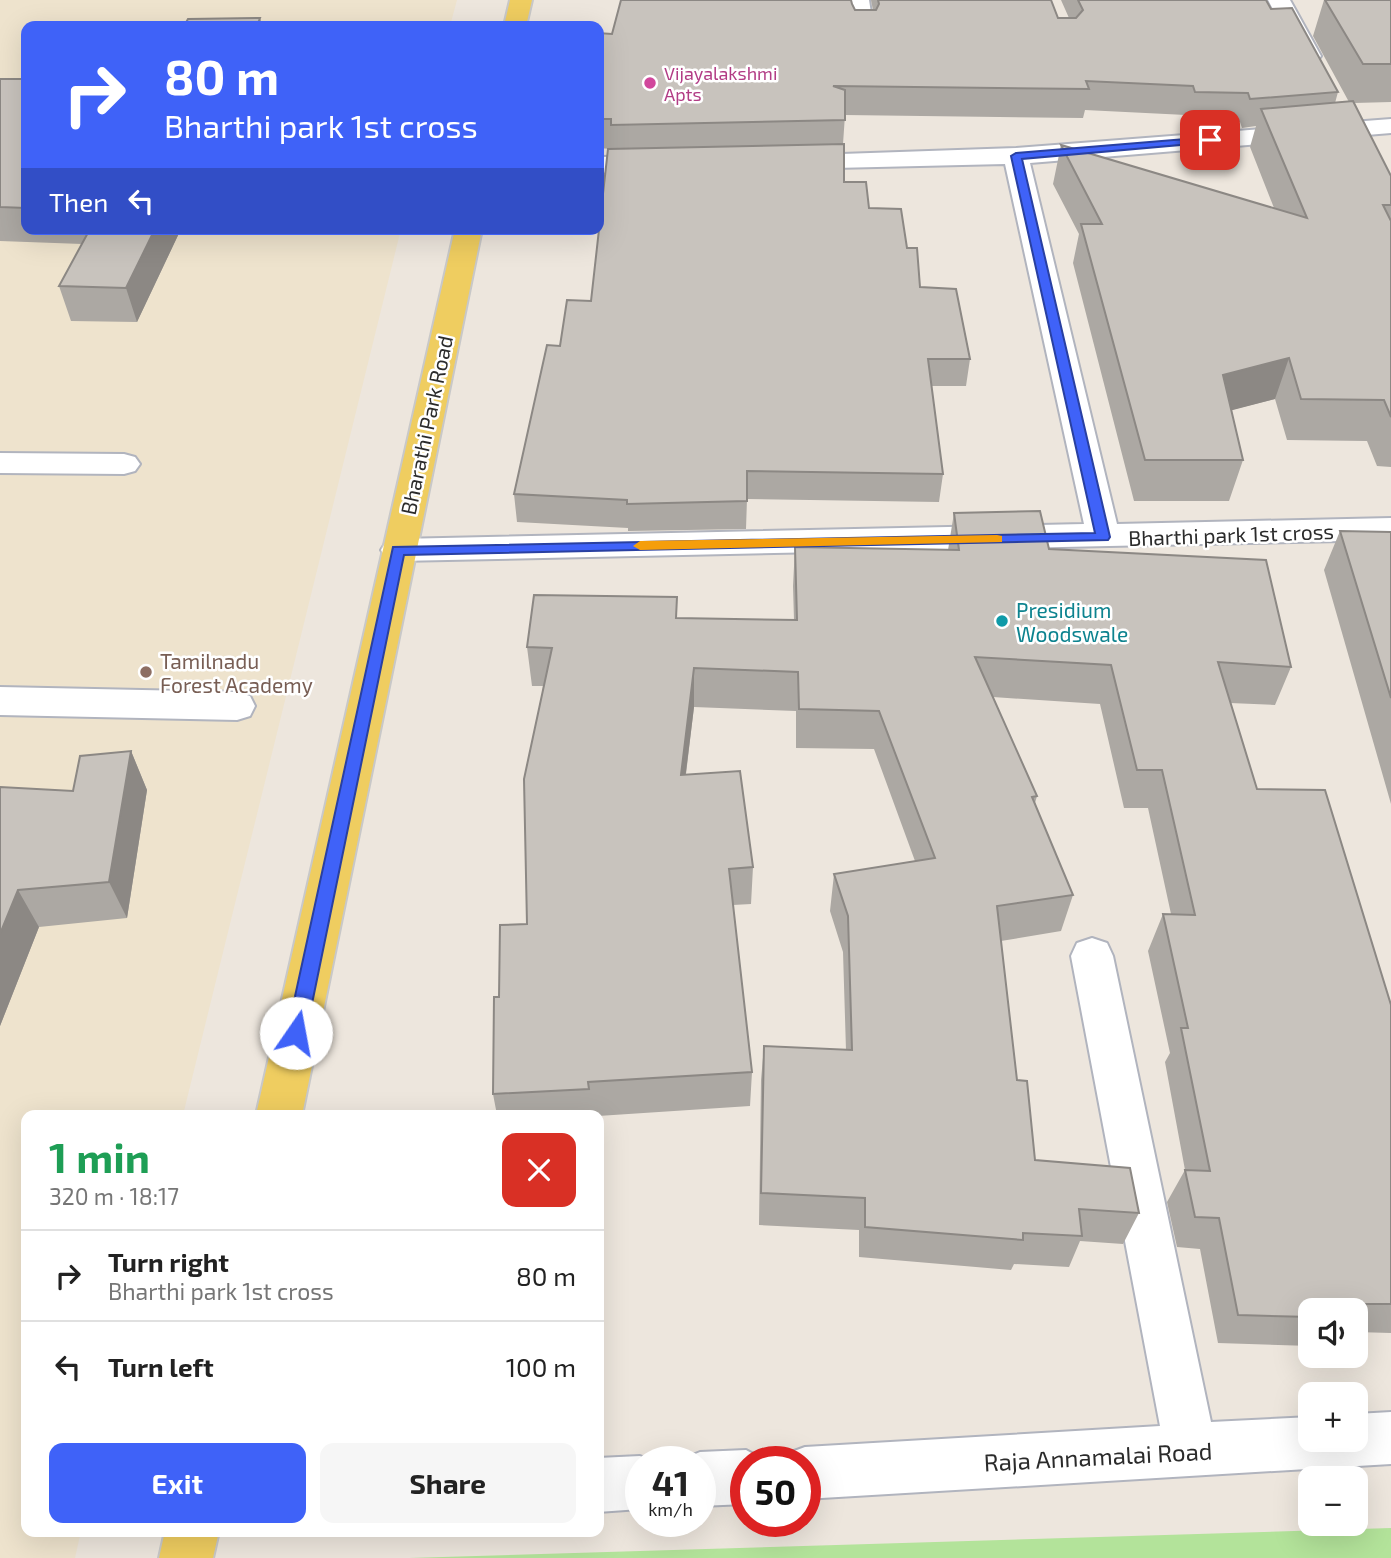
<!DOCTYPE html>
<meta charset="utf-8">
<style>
body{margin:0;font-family:"Exo 2",sans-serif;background:#f6f6f6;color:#222;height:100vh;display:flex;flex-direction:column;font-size:26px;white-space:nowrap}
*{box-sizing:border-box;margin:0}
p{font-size:23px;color:#767676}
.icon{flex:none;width:38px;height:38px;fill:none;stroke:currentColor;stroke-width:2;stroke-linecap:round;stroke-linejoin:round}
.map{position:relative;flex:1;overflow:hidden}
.drawer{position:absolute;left:21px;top:1110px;width:583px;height:427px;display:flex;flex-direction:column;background:#fff;border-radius:14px;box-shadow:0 7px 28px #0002}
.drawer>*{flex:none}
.hud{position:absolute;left:21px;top:21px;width:583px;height:214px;border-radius:14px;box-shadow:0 7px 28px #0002;background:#3f62f8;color:#fff;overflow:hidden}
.controls{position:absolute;left:1298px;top:1298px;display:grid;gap:14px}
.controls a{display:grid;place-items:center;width:70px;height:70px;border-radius:14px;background:#fff;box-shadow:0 7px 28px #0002;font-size:35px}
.speed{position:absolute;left:625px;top:1446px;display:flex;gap:14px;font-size:35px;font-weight:700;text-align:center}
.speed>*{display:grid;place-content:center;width:91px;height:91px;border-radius:50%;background:#fff;box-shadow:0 7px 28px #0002;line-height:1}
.speed small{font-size:18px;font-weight:400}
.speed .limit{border:10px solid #d22;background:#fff;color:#111}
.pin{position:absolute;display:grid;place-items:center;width:60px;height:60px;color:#fff;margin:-30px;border-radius:14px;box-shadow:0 4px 10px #0006}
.me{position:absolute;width:77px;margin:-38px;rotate:12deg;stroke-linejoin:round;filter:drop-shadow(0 0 5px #0008)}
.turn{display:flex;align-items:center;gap:24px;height:147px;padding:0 28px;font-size:32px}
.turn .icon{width:91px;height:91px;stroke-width:2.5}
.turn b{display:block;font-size:49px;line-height:60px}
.then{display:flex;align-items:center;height:66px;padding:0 28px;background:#0003;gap:14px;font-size:26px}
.round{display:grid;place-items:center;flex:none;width:74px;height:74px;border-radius:14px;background:#f6f6f6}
.summary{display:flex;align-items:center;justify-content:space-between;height:119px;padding:0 28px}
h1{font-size:42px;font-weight:700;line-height:52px;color:#1e9e55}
.action{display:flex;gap:14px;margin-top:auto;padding:14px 28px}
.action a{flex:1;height:80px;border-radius:14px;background:#3f62f8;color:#fff;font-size:28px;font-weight:700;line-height:80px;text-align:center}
.action a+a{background:#f6f6f6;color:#222}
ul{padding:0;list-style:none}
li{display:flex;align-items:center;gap:21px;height:91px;padding:0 28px;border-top:2px solid #e0e0e0}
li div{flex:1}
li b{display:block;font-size:26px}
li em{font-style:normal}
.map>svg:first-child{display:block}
.education{fill:#eee3cd}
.green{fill:#b3e39a}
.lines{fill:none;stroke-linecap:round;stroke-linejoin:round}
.minor-casing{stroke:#b1b4be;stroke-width:4}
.major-casing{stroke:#c8c8c8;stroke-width:4}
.minor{fill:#fff;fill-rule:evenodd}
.major{fill:#efcd60;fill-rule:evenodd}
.wall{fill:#aca8a3}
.shaded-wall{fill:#8c8884}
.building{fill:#c8c3bd;stroke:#8c8884;stroke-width:2}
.route{fill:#3f62f8;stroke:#2940a1;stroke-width:2}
.slow{fill:#f59e0b}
.hotel-dot{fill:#d1479c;stroke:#fff;stroke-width:2.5}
.culture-dot{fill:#0f9aa8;stroke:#fff;stroke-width:2.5}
.education-dot{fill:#8d6e63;stroke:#fff;stroke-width:2.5}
.labels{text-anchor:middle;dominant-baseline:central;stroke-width:5;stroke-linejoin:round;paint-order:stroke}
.far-hotel-label{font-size:18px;fill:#b23c85;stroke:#fff;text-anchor:start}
.street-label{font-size:21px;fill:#2b2b2b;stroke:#fff}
.culture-label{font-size:21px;fill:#0d838f;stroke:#fff;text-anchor:start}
.education-label{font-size:21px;fill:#785e54;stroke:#fff;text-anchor:start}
.near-street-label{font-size:24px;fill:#2b2b2b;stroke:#fff}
</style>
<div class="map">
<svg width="1391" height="1558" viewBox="0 0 1391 1558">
<rect width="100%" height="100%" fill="#ede6dd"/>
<!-- education -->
<path class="education" d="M0 0H457L450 26H26V229H401L183 1115H26V1531H81L75 1558H0Z"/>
<!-- green -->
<path class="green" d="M1391 1528V1558H409Z"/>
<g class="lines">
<!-- minor casing -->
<g class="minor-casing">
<path id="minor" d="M847 0H869L874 32 871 37H855L852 32Z
M1268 0H1290L1321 56 1317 61H1301Z
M1391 119V133L1030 163 1117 524 1391 518V540L398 561 386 558 381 550 386 542 398 539 1084 524 1005 164 792 169 783 166 779 161 783 156 1016 148Z
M659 156 668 159 672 164 668 169 598 173V157Z
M0 453 124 454 135 457 140 464 135 471 124 474 0 473Z
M0 687 237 692 250 696 255 706 250 716 237 720 0 715Z
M1092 938 1107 943 1113 956 1211 1422 1311 1417V1440H1356V1414L1391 1412V1464L805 1499V1461H783L786 1454 805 1447 1160 1426 1071 956 1077 943Z
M746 1450 766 1461H746V1504L700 1506V1461L681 1460 700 1452Z
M640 1456 652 1461H640V1509L598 1512V1458Z"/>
</g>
<!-- major casing -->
<g class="major-casing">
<path id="major" d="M510 0H532L526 26H504Z
M455 229H482L302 1115H256Z
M165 1531H219L213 1558H159Z"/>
</g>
<!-- minor -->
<use href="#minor" class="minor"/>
<!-- major -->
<use href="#major" class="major"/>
</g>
<!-- wall -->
<path class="wall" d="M871 0H1051L1058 18H1069L1061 0H1266L1271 9 1338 92 1335 103 1349 102 1313 36 1324 0H1391V102L1354 103 1391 176V467L1377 466 1367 441 1287 440 1275 399 1231 410 1243 460 1229 501H1134L1073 263 1079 234 1053 184 1061 145 1274 208 1250 147 1256 126 1242 128 1240 122 1188 121 1186 115 1085 110 1083 118 845 115 843 144 844 182 907 248 920 287 970 359 966 386H931L943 474 939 502 747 499 746 529 628 531V528L517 522 514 494 560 346 591 301 612 149 598 148V33L612 34 852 4 855 10H873Z
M0 79H26V229H181L137 322 71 321 59 286 82 244 0 241Z
M954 513 1049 549 1291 667 1275 705 1230 703 1257 789 1391 1005V1333L1356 1332V1311H1311V1346L1218 1343 1200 1249 1177 1247 1167 1202 1185 1170 1165 1062 1170 1053 1148 951 1163 914H1171L1148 808H1124L1100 704 993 697 1037 796 1035 803 1073 895 1061 931 1001 941 1017 1080 1035 1160 1139 1213 1123 1244 1080 1241 1069 1267 1014 1264 1011 1270 859 1257V1230L759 1225 761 1080 764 1046 846 1050 843 952 830 911 834 874 915 861 874 749 796 748V711L694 707 686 774 753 867 751 904 733 905 752 1072 750 1106 598 1116 497 1115 493 1094 499 997 527 924 543 686H532L527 647 677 597V618L794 620 793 586 795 547 948 550Z
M1340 531 1391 532V804L1324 570Z
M131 751 147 790 127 918 39 927 0 1026V787L73 791Z"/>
<!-- shaded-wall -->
<path class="shaded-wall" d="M260 18 262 26H257Z
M155 229H181L137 322 126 288Z
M1289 358 1275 399 1210 416 1223 375Z
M694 668V707L681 812V775Z
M131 751 147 790 127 918 109 882Z
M18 890 39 927 0 1026V934Z"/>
<!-- building -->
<path class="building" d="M621 0H851L852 4 855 10H876L879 4 878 0H1051L1058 18H1076L1083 10 1078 0H1266L1271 9 1292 8 1338 92 1250 99 1248 93 1195 92 1193 86 1086 81 1089 89 833 86 845 90V120L611 125V119H598V33L612 34Z
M1325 0H1391V64H1363Z
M260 18 257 26H184L188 19Z
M0 79H26V208L0 207Z
M1353 101 1391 176V205H1383L1391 221V417L1384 400 1301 399 1289 358 1223 375 1243 460H1145L1081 224H1102L1061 145 1307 218 1261 109Z
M844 144V182H866L869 208 901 209 907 248H917L920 287 956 289 970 359H928L943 474 747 471V501L627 504V500L514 494 547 345 560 346 567 300 591 301 608 149Z
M90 229H155L126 288 59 286Z
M1040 511 1049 549 1266 560 1291 667 1218 662 1257 789 1325 790 1391 1005V1304H1355L1359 1319H1356V1311H1311V1317L1238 1315 1219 1218 1195 1217 1185 1170 1210 1171 1181 1028H1188L1163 914 1195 915 1162 770H1137L1111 665 975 657 1037 796 1032 797 1073 895 997 906 1017 1080 1027 1081 1035 1160 1130 1168 1139 1213 1079 1209 1082 1236 1023 1233V1240L865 1227V1198L761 1193 764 1046 852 1050 848 916 834 874 935 858 879 711 799 709 798 672 694 668 681 775 740 771 753 867 729 869 752 1072 588 1082 589 1089 493 1094 494 997H499L500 925 527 924 524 779 552 648 527 647 534 595 677 597 676 618 797 620 795 547 959 550 954 513Z
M1340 531 1391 532V698Z
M131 751 109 882 18 890 0 934V787L73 791 80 756Z"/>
<!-- route -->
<path class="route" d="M1210 137 1214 138V142L1022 159 1110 537 1108 540 404 555 306 1033 303 1039 296 1041 290 1039 287 1033 393 547 1095 533 1011 156 1016 153Z"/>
<!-- slow -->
<path class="slow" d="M997 535 1002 536V542L640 550 633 546 640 541Z"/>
<!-- markers -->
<circle class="hotel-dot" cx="650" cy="83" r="7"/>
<circle class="culture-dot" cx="1002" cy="621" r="7"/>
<circle class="education-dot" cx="146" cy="672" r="7"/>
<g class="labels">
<!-- far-hotel labels -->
<g class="far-hotel-label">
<text x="664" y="73">Vijayalakshmi<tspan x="664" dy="21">Apts</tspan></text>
</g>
<!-- street labels -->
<g class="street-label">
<text transform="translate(426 425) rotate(-78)">Bharathi Park Road</text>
<text transform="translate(1231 534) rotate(-2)">Bharthi park 1st cross</text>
</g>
<!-- culture labels -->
<g class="culture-label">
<text x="1016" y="609">Presidium<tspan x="1016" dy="24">Woodswale</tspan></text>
</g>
<!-- education labels -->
<g class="education-label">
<text x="160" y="660">Tamilnadu<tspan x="160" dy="24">Forest Academy</tspan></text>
</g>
<!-- near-street labels -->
<g class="near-street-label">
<text transform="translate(1098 1456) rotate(-3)">Raja Annamalai Road</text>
</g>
</g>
</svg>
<div class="controls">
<a><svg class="icon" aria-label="sound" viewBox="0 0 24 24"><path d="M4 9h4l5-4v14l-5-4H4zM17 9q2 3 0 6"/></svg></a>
<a>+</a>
<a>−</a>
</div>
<div class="speed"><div>41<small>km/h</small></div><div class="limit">50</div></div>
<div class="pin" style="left:1210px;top:140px;background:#d93025"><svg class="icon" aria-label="arrive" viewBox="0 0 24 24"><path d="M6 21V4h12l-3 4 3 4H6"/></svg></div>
<svg class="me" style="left:296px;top:1033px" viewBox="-20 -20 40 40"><circle r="19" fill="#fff"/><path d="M0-13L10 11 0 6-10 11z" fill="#3f62f8"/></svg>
<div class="hud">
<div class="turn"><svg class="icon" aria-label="right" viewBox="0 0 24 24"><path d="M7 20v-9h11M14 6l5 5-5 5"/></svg><div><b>80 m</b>Bharthi park 1st cross</div></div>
<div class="then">Then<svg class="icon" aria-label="left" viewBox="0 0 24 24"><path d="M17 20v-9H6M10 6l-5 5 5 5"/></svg></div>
</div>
<section class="drawer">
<div class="summary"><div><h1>1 min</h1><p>320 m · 18:17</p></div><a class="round" style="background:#d93025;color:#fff"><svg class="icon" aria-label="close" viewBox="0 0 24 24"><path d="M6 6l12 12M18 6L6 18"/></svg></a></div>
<ul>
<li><svg class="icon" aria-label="right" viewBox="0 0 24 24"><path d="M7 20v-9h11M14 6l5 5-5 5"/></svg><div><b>Turn right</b><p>Bharthi park 1st cross</p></div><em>80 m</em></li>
<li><svg class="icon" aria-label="left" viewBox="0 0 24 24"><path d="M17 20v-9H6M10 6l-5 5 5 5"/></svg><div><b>Turn left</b></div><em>100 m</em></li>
</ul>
<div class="action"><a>Exit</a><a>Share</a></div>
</section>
</div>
